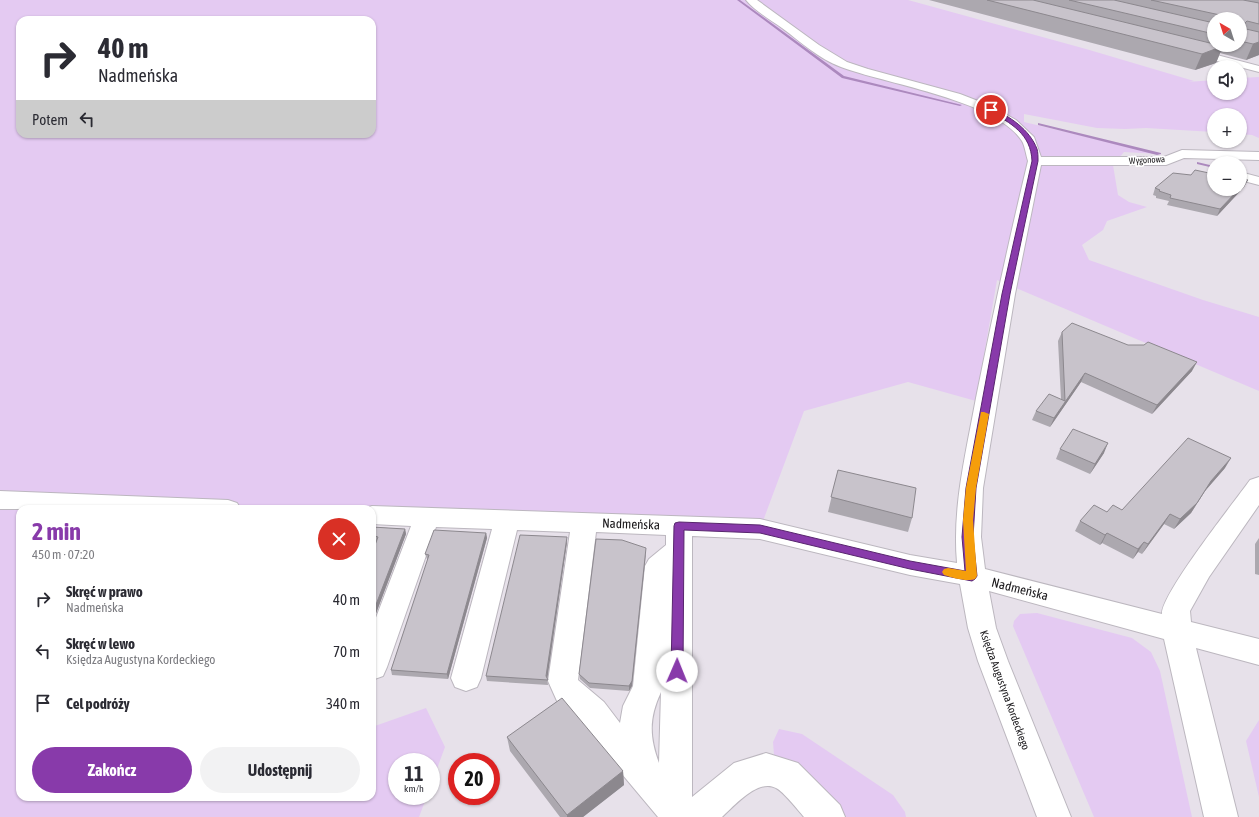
<!DOCTYPE html>
<html lang="pl">
<meta charset="utf-8">
<style>
body{margin:0;font-family:"Asap Condensed",sans-serif;background:#f2f2f3;color:#2b2b33;height:100vh;display:flex;flex-direction:column;font-size:15px;white-space:nowrap}
*{box-sizing:border-box;margin:0}
p{font-size:13px;color:#7c7c81}
.icon{flex:none;width:22px;height:22px;fill:none;stroke:currentColor;stroke-width:2;stroke-linecap:round;stroke-linejoin:round}
.map{position:relative;flex:1;overflow:hidden}
.panel{position:absolute;left:16px;top:505px;width:360px;height:296px;display:flex;flex-direction:column;background:#fff;border-radius:12px;box-shadow:0 1px 3px #0004}
.panel>*{flex:none}
.top-card{position:absolute;left:16px;top:16px;width:360px;height:122px;border-radius:12px;box-shadow:0 1px 3px #0004;background:#fff;color:#2b2b33;overflow:hidden}
.needle{width:26px;rotate:321deg}
.fabs{position:absolute;left:1207px;top:12px;display:grid;gap:8px}
.fabs a{display:grid;place-items:center;width:40px;height:40px;border-radius:50%;background:#fff;box-shadow:0 1px 3px #0004;font-size:20px}
.speed{position:absolute;left:388px;top:753px;display:flex;gap:8px;font-size:20px;font-weight:700;text-align:center}
.speed>*{display:grid;place-content:center;width:52px;height:52px;border-radius:50%;background:#fff;box-shadow:0 1px 3px #0004;line-height:1}
.speed small{font-size:10px;font-weight:400}
.speed .limit{border:6px solid #d22;background:#fff;color:#111}
.pin{position:absolute;display:grid;place-items:center;width:34px;height:34px;color:#fff;margin:-17px;border:2px solid #fff;border-radius:50%;box-shadow:0 1px 4px #0007}
.me{position:absolute;width:44px;margin:-22px;rotate:1deg;stroke-linejoin:round;filter:drop-shadow(0 0 3px #0008)}
.turn{display:flex;align-items:center;gap:14px;height:84px;padding:0 16px;font-size:18px}
.turn .icon{width:52px;height:52px;stroke-width:2.5}
.turn b{display:block;font-size:28px;line-height:34px}
.then{display:flex;align-items:center;height:38px;padding:0 16px;background:#0003;gap:8px;font-size:15px}
.round{display:grid;place-items:center;flex:none;width:42px;height:42px;border-radius:21px;background:#f2f2f3}
.summary{display:flex;align-items:center;justify-content:space-between;height:68px;padding:0 16px}
h1{font-size:24px;font-weight:700;line-height:30px;color:#883aaa}
.primary-button{display:flex;gap:8px;margin-top:auto;padding:8px 16px}
.primary-button a{flex:1;height:46px;border-radius:24px;background:#883aaa;color:#fff;font-size:16px;font-weight:700;line-height:46px;text-align:center}
.primary-button a+a{background:#f2f2f3;color:#2b2b33}
ul{padding:0;list-style:none}
li{display:flex;align-items:center;gap:12px;height:52px;padding:0 16px}
li div{flex:1}
li b{display:block;font-size:15px}
li em{font-style:normal}
.map>svg:first-child{display:block}
.green{fill:#e4caf2;fill-rule:evenodd}
.lines{fill:none;stroke-linecap:round;stroke-linejoin:round}
.stream{fill:#ac89be;fill-rule:evenodd}
.minor-casing{stroke:#bcb7bf;stroke-width:2}
.minor{fill:#fff;fill-rule:evenodd}
.wall{fill:#aca8af;fill-rule:evenodd}
.shaded-wall{fill:#8c888e}
.building{fill:#c8c3cb;stroke:#8c888e}
.route{fill:#883aaa;stroke:#58266e}
.slow{fill:#f59e0b}
.labels{text-anchor:middle;dominant-baseline:central;stroke-width:3.5;stroke-linejoin:round;paint-order:stroke}
.far-street-label{font-size:9px;fill:#19171a;stroke:#fff}
.street-label{font-size:11px;fill:#19171a;stroke:#fff}
.near-street-label{font-size:13px;fill:#19171a;stroke:#fff}
</style>
<div class="map">
<svg width="1259" height="817" viewBox="0 0 1259 817">
<rect width="100%" height="100%" fill="#e7e1ea"/>
<!-- green -->
<path class="green" d="M0 0H908L1086 49 1194 81 1188 82 1214 80V93H1240V78L1259 77V138L1252 135 1240 134V115H1214V132L1146 128 1125 129 1097 128 1024 114V122L1159 154 1124 152 1113 165 1118 195 1129 202 1147 207 1107 221 1103 230 1082 245 1089 260 1203 300 1259 317V391L997 280 976 401 908 382 804 411 760 529 372 509H20V797H372V727L426 708 445 747 431 785V762H397V796H427L419 817H0ZM20 20H372V134H20Z
M1037 613 1132 638 1151 652 1160 671 1192 817H1094L1013 626 1014 621 1020 614Z
M1259 720V797L1246 741Z
M779 729 802 734 893 795 905 812 906 817H839L794 772 774 755 773 742Z"/>
<g class="lines">
<!-- stream -->
<path class="stream" d="M737 0H740L844 76 962 105 960 106 842 78Z
M1038 123 1161 153V154L1157 155 1038 125Z
M1197 162 1214 166V168L1197 164Z"/>
<!-- minor casing -->
<g class="minor-casing">
<path id="minor" d="M746 0H757L819 45 847 62 868 69 960 94 991 106 1016 120 1034 137 1041 157H1164L1182 150 1259 152V160L1184 158 1166 165H1041L1015 294 983 488 981 537 985 569 1162 614C1161 594 1235 501 1250 480L1259 477V505L1209 577 1190 611 1191 622 1259 639V665L1196 648 1238 817H1204L1164 639 989 591 996 628 1008 661 1071 817H1037L978 661 968 628 960 584 910 575 760 539 692 536V797L734 763 766 753 798 763 840 805 845 817H804C798 810 783 791 776 788 758 778 734 806 722 817H658L596 743 582 722 557 701 548 681 570 532 517 530 481 678 477 687 466 691 455 687 451 678 492 529 436 527 387 667 383 676 372 680V628L411 526 372 524V509H363L372 506 760 519 910 555 957 563C952 507 966 453 976 398 992 319 1009 240 1028 161 1026 155 1025 146 1022 141 996 100 886 84 841 67 819 59 801 42 782 28 771 20 755 11 746 0ZM596 532 666 535V545L649 559 645 566 633 686 623 706 620 723 604 702 578 680ZM661 692 659 763C649 736 649 718 661 692Z
M1190 48 1259 66V72L1186 53 1185 51 1186 49Z
M1240 172 1259 177V185L1240 180Z
M0 491 228 500 237 503 241 509H0Z"/>
</g>
<!-- minor -->
<use href="#minor" class="minor"/>
</g>
<!-- wall -->
<path class="wall" d="M929 0H1259V55L1246 60 1220 53 1216 63 1195 70ZM1214 19H1240V45H1214Z
M1209 173 1248 180 1244 187 1217 216 1167 205 1169 201 1156 198V196L1153 195 1155 188 1191 175Z
M1062 332 1192 371 1152 414 1081 382 1050 427 1032 420 1036 411 1061 399 1058 341Z
M1060 449 1104 453 1090 474 1056 459Z
M1225 468 1205 491 1191 513 1174 529 1164 524 1142 554 1138 552 1133 559 1102 543 1100 545 1075 531 1080 521 1107 512 1122 510Z
M838 470 912 518 908 532 828 512Z
M372 527 405 529 406 534 372 624V553L377 541 372 540Z
M486 533 487 538 448 679 392 675 391 670 428 559H427L425 554Z
M1259 538V575L1255 574V544Z
M567 542 547 678 548 685 487 681 486 676Z
M646 554 632 686 629 691 590 688 580 679 579 674Z
M507 737 623 771 624 785 583 817H560L510 751Z"/>
<!-- shaded-wall -->
<path class="shaded-wall" d="M1259 42V55L1246 60 1253 44Z
M1223 46 1216 63 1195 70 1202 54Z
M1248 180 1244 187 1217 216 1220 209 1239 189H1240V188Z
M1197 362 1192 371 1152 414 1157 405Z
M1085 373 1081 382 1050 427 1054 418Z
M1108 443 1104 453 1090 474 1095 464Z
M1231 458 1225 468 1205 491 1191 513 1174 529 1180 519 1211 481Z
M1170 514 1164 524 1142 554 1148 544Z
M405 529 406 534 372 624V615Z
M486 533 487 538 448 679 447 674Z
M1107 533 1102 543 1100 545 1105 535Z
M567 537V542L547 681 546 676Z
M1144 542 1138 552 1133 559 1138 549Z
M646 548 632 686 629 691V686Z
M623 771 624 785 583 817H567V815Z"/>
<!-- building -->
<path class="building" d="M987 0H1033L1214 44V45H1218L1223 46 1202 54Z
M1069 0H1114L1214 23V34Z
M1151 0H1243L1259 3V24L1247 21 1245 23 1246 29 1259 32V42L1253 44 1240 41V19H1221L1220 15Z
M1195 170 1209 173 1210 171 1214 172V189H1239L1220 209 1170 198 1171 195 1159 191 1160 190 1155 188 1173 173 1191 175Z
M1240 178 1248 180 1240 188Z
M1072 323 1128 345H1144L1148 342 1197 362 1157 405 1085 373 1054 418 1036 411 1049 394 1065 401 1062 332Z
M1073 429 1108 443 1095 464 1060 449Z
M1188 438 1231 458 1211 481 1197 503 1180 519 1170 514 1148 544 1144 542 1138 549 1107 533 1105 535 1080 521 1094 505 1107 512 1113 505 1122 510Z
M838 470 916 488 912 518 831 497Z
M372 527 405 529 372 615V553L378 537 372 535Z
M434 530 486 533 447 674 391 670 429 555 425 554Z
M520 535 567 537 546 676 548 680 486 676Z
M596 539 622 540 646 548 632 681 629 686 589 683 579 674Z
M562 698 623 771 567 815 507 737Z"/>
<!-- route -->
<path class="route" d="M991 109C1009 115 1030 130 1037 149 1038 152 1038 157 1038 161L1010 294 976 488 973 537 977 576 975 579 972 581 910 569 760 533 684 530 683 671 682 675 677 676 673 675 671 671 674 526 675 523 679 522 760 525 910 561 965 571 962 537 966 488 1002 294 1032 161C1031 134 1011 123 989 111L988 110Z"/>
<!-- slow -->
<path class="slow" d="M981 412H984L989 414 976 488 973 520 977 576 975 579C967 582 953 578 944 575L942 572 944 569 948 568 966 571 963 520 966 488Z"/>
<g class="labels">
<!-- far-street labels -->
<g class="far-street-label">
<text transform="translate(1147 160) rotate(-3)">Wygonowa</text>
</g>
<!-- street labels -->
<g class="street-label">
<text transform="translate(1005 690) rotate(70)">Księdza Augustyna Kordeckiego</text>
</g>
<!-- near-street labels -->
<g class="near-street-label">
<text transform="translate(631 524) rotate(2)">Nadmeńska</text>
<text transform="translate(1020 589) rotate(14)">Nadmeńska</text>
</g>
</g>
</svg>
<div class="fabs">
<a><svg class="needle" viewBox="-14 -14 28 28"><path d="M0-13l5 13h-10z" fill="#e53935"/><path d="M0 13l5-13h-10z" fill="#7c7c81"/></svg></a>
<a><svg class="icon" aria-label="sound" viewBox="0 0 24 24"><path d="M4 9h4l5-4v14l-5-4H4zM17 9q2 3 0 6"/></svg></a>
<a>+</a>
<a>−</a>
</div>
<div class="speed"><div>11<small>km/h</small></div><div class="limit">20</div></div>
<div class="pin" style="left:991px;top:110px;background:#d93025"><svg class="icon" aria-label="arrive" viewBox="0 0 24 24"><path d="M6 21V4h12l-3 4 3 4H6"/></svg></div>
<svg class="me" style="left:677px;top:671px" viewBox="-20 -20 40 40"><circle r="19" fill="#fff"/><path d="M0-13L10 11 0 6-10 11z" fill="#883aaa"/></svg>
<div class="top-card">
<div class="turn"><svg class="icon" aria-label="right" viewBox="0 0 24 24"><path d="M7 20v-9h11M14 6l5 5-5 5"/></svg><div><b>40 m</b>Nadmeńska</div></div>
<div class="then">Potem<svg class="icon" aria-label="left" viewBox="0 0 24 24"><path d="M17 20v-9H6M10 6l-5 5 5 5"/></svg></div>
</div>
<section class="panel">
<div class="summary"><div><h1>2 min</h1><p>450 m · 07:20</p></div><a class="round" style="background:#d93025;color:#fff"><svg class="icon" aria-label="close" viewBox="0 0 24 24"><path d="M6 6l12 12M18 6L6 18"/></svg></a></div>
<ul>
<li><svg class="icon" aria-label="right" viewBox="0 0 24 24"><path d="M7 20v-9h11M14 6l5 5-5 5"/></svg><div><b>Skręć w prawo</b><p>Nadmeńska</p></div><em>40 m</em></li>
<li><svg class="icon" aria-label="left" viewBox="0 0 24 24"><path d="M17 20v-9H6M10 6l-5 5 5 5"/></svg><div><b>Skręć w lewo</b><p>Księdza Augustyna Kordeckiego</p></div><em>70 m</em></li>
<li><svg class="icon" aria-label="arrive" viewBox="0 0 24 24"><path d="M6 21V4h12l-3 4 3 4H6"/></svg><div><b>Cel podróży</b></div><em>340 m</em></li>
</ul>
<div class="primary-button"><a>Zakończ</a><a>Udostępnij</a></div>
</section>
</div>
